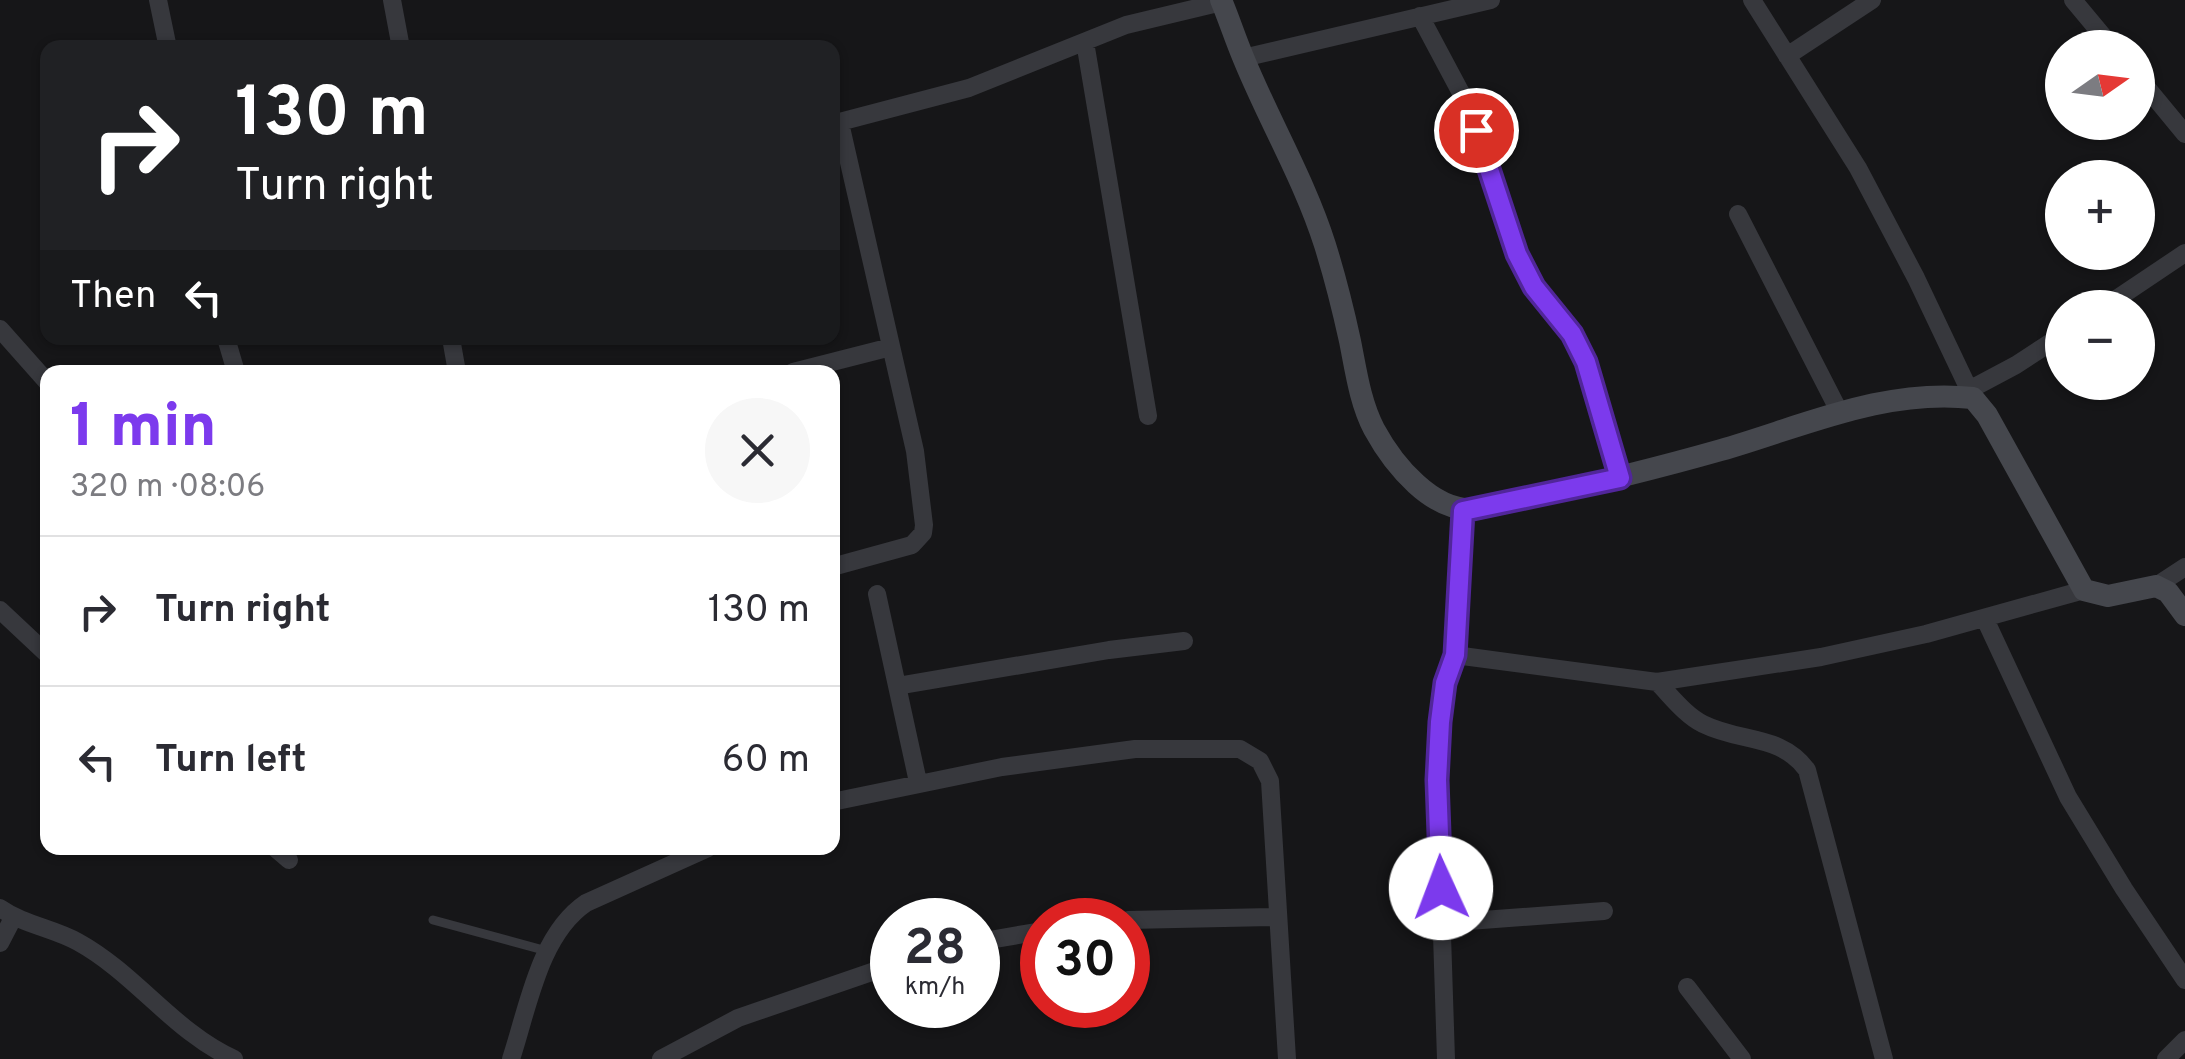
<!DOCTYPE html>
<meta charset="utf-8">
<style>
body{margin:0;font-family:Overpass,sans-serif;background:#f7f7f7;color:#2b2b33;height:100vh;display:flex;flex-direction:column;font-size:38px;white-space:nowrap}
*{box-sizing:border-box;margin:0}
p{font-size:32px;color:#7c7c81}
.icon{flex:none;width:55px;height:55px;fill:none;stroke:currentColor;stroke-width:2;stroke-linecap:round;stroke-linejoin:round}
.map{position:relative;flex:1;overflow:hidden}
.drawer{position:absolute;left:40px;top:365px;width:800px;height:490px;display:flex;flex-direction:column;background:#fff;border-radius:20px;box-shadow:0 2px 8px #0004}
.drawer>*{flex:none}
.banner{position:absolute;left:40px;top:40px;width:800px;height:305px;border-radius:20px;box-shadow:0 2px 8px #0004;background:#202124;color:#fff;overflow:hidden}
.needle{width:65px;rotate:76deg}
.tools{position:absolute;left:2045px;top:30px;display:grid;gap:20px}
.tools a{display:grid;place-items:center;width:110px;height:110px;border-radius:50%;background:#fff;box-shadow:0 2px 8px #0004;font-size:50px}
.speed{position:absolute;left:870px;top:898px;display:flex;gap:20px;font-size:50px;font-weight:700;text-align:center}
.speed>*{display:grid;place-content:center;width:130px;height:130px;border-radius:50%;background:#fff;box-shadow:0 2px 8px #0004;line-height:1}
.speed small{font-size:25px;font-weight:400}
.speed .limit{border:15px solid #d22;background:#fff;color:#111}
.pin{position:absolute;display:grid;place-items:center;width:85px;height:85px;color:#fff;margin:-42px;border:5px solid #fff;border-radius:50%;box-shadow:0 2px 10px #0007}
.me{position:absolute;width:110px;margin:-55px;rotate:358deg;stroke-linejoin:round;filter:drop-shadow(0 0 8px #0008)}
.turn{display:flex;align-items:center;gap:35px;height:210px;padding:0 30px;font-size:45px}
.turn .icon{width:130px;height:130px;stroke-width:2.5}
.turn b{display:block;font-size:70px;line-height:85px}
.then{display:flex;align-items:center;height:95px;padding:0 30px;background:#0003;gap:20px;font-size:38px}
.round{display:grid;place-items:center;flex:none;width:105px;height:105px;border-radius:52px;background:#f7f7f7}
.head{display:flex;align-items:center;justify-content:space-between;height:170px;padding:0 30px}
h1{font-size:60px;font-weight:800;line-height:75px;color:#7c3aed}
ul{padding:0;list-style:none}
li{display:flex;align-items:center;gap:30px;height:150px;padding:0 30px;border-top:2px solid #e1e1e2}
li div{flex:1}
li b{display:block;font-size:38px}
li em{font-style:normal}
.map>svg:first-child{display:block}
.lines{fill:none;stroke-linecap:round;stroke-linejoin:round}
.lane{stroke:#37383d;stroke-width:9}
.street{stroke:#37383d;stroke-width:18}
.secondary{stroke:#45474d;stroke-width:22}
.route-casing{stroke:#51269a;stroke-width:25}
.route{stroke:#7c3aed;stroke-width:18}
</style>
<div class="map">
<svg width="2185" height="1059" viewBox="0 0 2185 1059">
<rect width="100%" height="100%" fill="#161618"/>
<g class="lines">
<!-- lane -->
<path class="lane" d="M433 920 547 951"/>
<!-- street -->
<path class="street" d="M158 0 168 48
M392 0 401 48
M1752 0 1858 168 1916 278 1973 398
M2073 0 2113 48
M1420 16 1469 108 1517 254 1534 287 1572 334 1586 362 1620 478
M1085 42 1148 416
M1787 56 1872 0
M1243 58 1491 0
M2138 77 2185 134
M832 124 969 88 1126 25 1222 2
M1738 214 1839 411
M2103 308 2185 253
M0 329 48 383
M226 338 236 372
M451 338 457 372
M793 372 891 347
M1969 390 2016 365 2062 335
M832 567 912 545 923 533 924 525 915 451 840 123
M2156 586 2185 567
M877 594 918 782
M0 610 48 655
M1985 619 2068 797 2124 889 2185 980
M1455 655 1657 682 1821 657 1926 634 2084 590
M1657 682C1671 696 1685 715 1703 724 1741 743 1781 734 1807 770L1884 1059
M897 686 1109 650 1184 641
M832 802 1002 767 1135 749H1240L1260 761 1270 781 1287 1059
M275 848 289 860
M0 908C24 925 53 928 78 942 136 974 174 1032 234 1059
M1128 920 1278 917
M1442 923 1604 911
M978 942 1042 931
M0 943 13 918
M1687 987 1742 1059
M511 1059C528 1008 539 935 586 903L708 848
M661 1059 738 1018 892 965
M1446 1059 1437 779 1445 683 1455 655 1463 511
M2166 1059 2185 1040"/>
<!-- secondary -->
<path class="secondary" d="M1221 0C1229 19 1235 38 1243 57 1269 121 1304 179 1325 245 1335 277 1343 309 1350 341 1356 371 1360 402 1374 429 1393 464 1433 514 1477 509 1559 492 1640 473 1721 450 1804 426 1885 388 1973 398L1987 415 2084 590 2108 596 2156 586 2168 592 2185 615"/>
</g>
<g class="lines">
<!-- route casing -->
<g class="route-casing">
<path id="route" d="M1441 888 1437 780 1440 722 1445 683 1455 655 1463 511 1620 478 1586 362 1572 334 1534 287 1517 254 1476 130"/>
</g>
<!-- route -->
<use href="#route" class="route"/>
</g>
</svg>
<div class="tools">
<a><svg class="needle" viewBox="-14 -14 28 28"><path d="M0-13l5 13h-10z" fill="#e53935"/><path d="M0 13l5-13h-10z" fill="#7c7c81"/></svg></a>
<a>+</a>
<a>−</a>
</div>
<div class="speed"><div>28<small>km/h</small></div><div class="limit">30</div></div>
<div class="pin" style="left:1476px;top:130px;background:#d93025"><svg class="icon" aria-label="arrive" viewBox="0 0 24 24"><path d="M6 21V4h12l-3 4 3 4H6"/></svg></div>
<svg class="me" style="left:1441px;top:888px" viewBox="-20 -20 40 40"><circle r="19" fill="#fff"/><path d="M0-13L10 11 0 6-10 11z" fill="#7c3aed"/></svg>
<div class="banner">
<div class="turn"><svg class="icon" aria-label="right" viewBox="0 0 24 24"><path d="M7 20v-9h11M14 6l5 5-5 5"/></svg><div><b>130 m</b>Turn right</div></div>
<div class="then">Then<svg class="icon" aria-label="left" viewBox="0 0 24 24"><path d="M17 20v-9H6M10 6l-5 5 5 5"/></svg></div>
</div>
<section class="drawer">
<div class="head"><div><h1>1 min</h1><p>320 m · 08:06</p></div><a class="round"><svg class="icon" aria-label="close" viewBox="0 0 24 24"><path d="M6 6l12 12M18 6L6 18"/></svg></a></div>
<ul>
<li><svg class="icon" aria-label="right" viewBox="0 0 24 24"><path d="M7 20v-9h11M14 6l5 5-5 5"/></svg><div><b>Turn right</b></div><em>130 m</em></li>
<li><svg class="icon" aria-label="left" viewBox="0 0 24 24"><path d="M17 20v-9H6M10 6l-5 5 5 5"/></svg><div><b>Turn left</b></div><em>60 m</em></li>
</ul>
</section>
</div>
